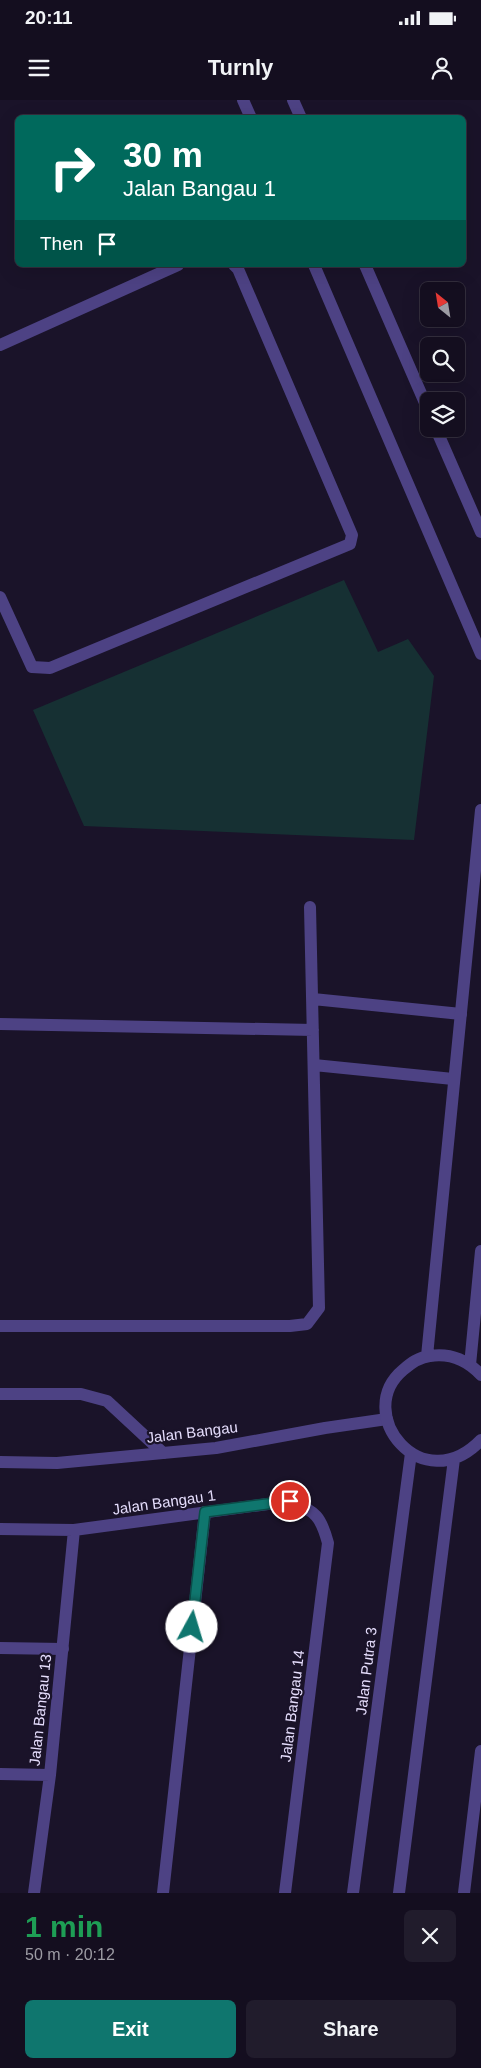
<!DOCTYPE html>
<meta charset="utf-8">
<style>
body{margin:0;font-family:Arial,sans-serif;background:#211c2c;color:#f1f3f6;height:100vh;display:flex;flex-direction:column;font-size:19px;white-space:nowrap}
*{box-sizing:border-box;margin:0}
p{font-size:16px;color:#9d9ca4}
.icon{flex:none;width:28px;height:28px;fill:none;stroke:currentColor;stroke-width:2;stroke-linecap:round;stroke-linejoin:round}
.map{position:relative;height:1793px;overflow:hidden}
.side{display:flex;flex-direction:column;background:#140e1f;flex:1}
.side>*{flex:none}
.guide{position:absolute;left:15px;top:15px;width:451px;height:152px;border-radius:8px;box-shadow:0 5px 20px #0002,0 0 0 1px #332e3d;background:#00695c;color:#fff;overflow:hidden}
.needle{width:32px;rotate:330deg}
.fabs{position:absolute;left:420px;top:182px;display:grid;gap:10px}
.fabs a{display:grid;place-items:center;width:45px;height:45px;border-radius:8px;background:#140e1f;box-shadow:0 5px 20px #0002,0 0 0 1px #332e3d;font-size:25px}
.pin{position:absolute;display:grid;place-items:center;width:42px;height:42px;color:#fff;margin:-21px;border:2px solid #fff;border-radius:50%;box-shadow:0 1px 5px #0007}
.me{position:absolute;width:55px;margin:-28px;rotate:6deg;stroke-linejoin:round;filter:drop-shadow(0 0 4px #0008)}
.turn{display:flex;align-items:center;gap:18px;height:105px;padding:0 25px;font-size:22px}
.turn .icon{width:65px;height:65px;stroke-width:2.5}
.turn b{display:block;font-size:35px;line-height:42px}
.then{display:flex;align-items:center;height:48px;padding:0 25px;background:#0003;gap:10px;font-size:19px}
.round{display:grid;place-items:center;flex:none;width:52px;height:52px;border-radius:8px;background:#211c2c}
.head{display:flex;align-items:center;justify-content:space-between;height:85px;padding:0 25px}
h1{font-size:30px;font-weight:700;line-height:38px;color:#1e9e55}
.primary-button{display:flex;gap:10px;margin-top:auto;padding:10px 25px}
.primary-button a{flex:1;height:58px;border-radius:8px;background:#0f766e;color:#fff;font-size:20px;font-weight:700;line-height:58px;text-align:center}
.primary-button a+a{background:#211c2c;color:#f1f3f6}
.status{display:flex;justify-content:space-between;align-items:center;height:35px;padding:0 25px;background:#140e1f;direction:ltr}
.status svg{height:14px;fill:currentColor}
header{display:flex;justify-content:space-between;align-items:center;height:65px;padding:0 25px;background:#140e1f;font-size:22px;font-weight:700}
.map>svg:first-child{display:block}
.green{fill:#163033}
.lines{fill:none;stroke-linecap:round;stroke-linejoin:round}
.service{stroke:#4d4284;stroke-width:12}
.minor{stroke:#4d4284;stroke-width:12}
.tertiary{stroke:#4d4284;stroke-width:12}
.route-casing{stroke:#0a4d48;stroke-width:12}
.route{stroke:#0f766e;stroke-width:9}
.labels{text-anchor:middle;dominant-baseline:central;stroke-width:4.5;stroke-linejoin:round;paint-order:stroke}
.street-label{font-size:15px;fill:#e5ddfc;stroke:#1a1329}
</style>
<div class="status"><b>20:11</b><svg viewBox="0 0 49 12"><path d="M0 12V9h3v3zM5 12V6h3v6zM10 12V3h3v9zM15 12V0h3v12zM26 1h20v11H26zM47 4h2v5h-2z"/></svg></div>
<header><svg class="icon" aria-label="menu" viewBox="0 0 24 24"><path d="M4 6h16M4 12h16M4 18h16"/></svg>Turnly<svg class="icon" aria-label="person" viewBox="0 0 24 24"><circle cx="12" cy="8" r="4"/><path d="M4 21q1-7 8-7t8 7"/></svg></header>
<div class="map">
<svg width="481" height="1793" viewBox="0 0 481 1793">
<rect width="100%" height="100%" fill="#1a1329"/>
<!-- green -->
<path class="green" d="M344 480 378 552 408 539 434 576 414 740 84 726 33 610Z"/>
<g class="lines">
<!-- service -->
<path class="service" d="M0 245 178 165
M0 497 32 567 50 568 350 444 352 435 238 169 234 165
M313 899 461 914
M0 924 313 930
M314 965 453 979
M0 1226H290L307 1224 319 1208 310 807
M0 1294H81L107 1301 163 1353
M0 1548 63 1549
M163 1793 205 1412"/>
<!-- minor -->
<path class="minor" d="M0 1362 57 1363 216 1348 325 1328 387 1319
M0 1429 74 1430 290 1401C316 1411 321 1417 328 1443L285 1793
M0 1674 50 1675
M34 1793 50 1675 74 1430
M464 1793 481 1651"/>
<!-- tertiary -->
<path class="tertiary" d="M243 0 251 18
M293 0 301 18
M314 165 481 554
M365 165 429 312
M436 329 481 432
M427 1256 481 710
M470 1265 481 1151
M481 1275C467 1260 450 1253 430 1256 419 1257 411 1263 403 1270 352 1313 422 1401 481 1340
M353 1793 411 1353
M399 1793 454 1359"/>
</g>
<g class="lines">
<!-- route casing -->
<g class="route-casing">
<path id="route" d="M192 1527 205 1412 290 1401"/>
</g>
<!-- route -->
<use href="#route" class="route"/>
</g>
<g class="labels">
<!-- street labels -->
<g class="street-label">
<text transform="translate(192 1332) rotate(-7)">Jalan Bangau</text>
<text transform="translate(164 1402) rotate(-8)">Jalan Bangau 1</text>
<text transform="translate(366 1571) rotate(-83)">Jalan Putra 3</text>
<text transform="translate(292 1606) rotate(-83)">Jalan Bangau 14</text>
<text transform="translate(40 1610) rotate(-84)">Jalan Bangau 13</text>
</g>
</g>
</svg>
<div class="fabs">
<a><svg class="needle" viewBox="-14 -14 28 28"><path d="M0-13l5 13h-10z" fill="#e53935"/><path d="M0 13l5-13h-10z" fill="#9d9ca4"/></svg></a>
<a><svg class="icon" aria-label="search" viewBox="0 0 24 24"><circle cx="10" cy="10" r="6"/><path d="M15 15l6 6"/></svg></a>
<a><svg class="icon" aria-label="layers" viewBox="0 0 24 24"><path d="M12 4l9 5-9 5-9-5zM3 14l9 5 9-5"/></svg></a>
</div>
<div class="pin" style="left:290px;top:1401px;background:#d93025"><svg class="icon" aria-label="arrive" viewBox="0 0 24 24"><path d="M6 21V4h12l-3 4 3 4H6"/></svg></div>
<svg class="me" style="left:192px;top:1527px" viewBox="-20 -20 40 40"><circle r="19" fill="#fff"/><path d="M0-13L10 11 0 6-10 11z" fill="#0f766e"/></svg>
<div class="guide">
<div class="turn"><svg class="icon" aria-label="right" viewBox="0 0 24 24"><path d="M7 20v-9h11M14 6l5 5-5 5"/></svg><div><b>30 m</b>Jalan Bangau 1</div></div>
<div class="then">Then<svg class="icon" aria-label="arrive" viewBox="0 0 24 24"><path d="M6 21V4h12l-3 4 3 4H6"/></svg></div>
</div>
</div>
<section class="side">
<div class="head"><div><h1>1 min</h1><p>50 m · 20:12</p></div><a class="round"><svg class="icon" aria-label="close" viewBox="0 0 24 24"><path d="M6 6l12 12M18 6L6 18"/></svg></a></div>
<div class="primary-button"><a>Exit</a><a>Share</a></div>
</section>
